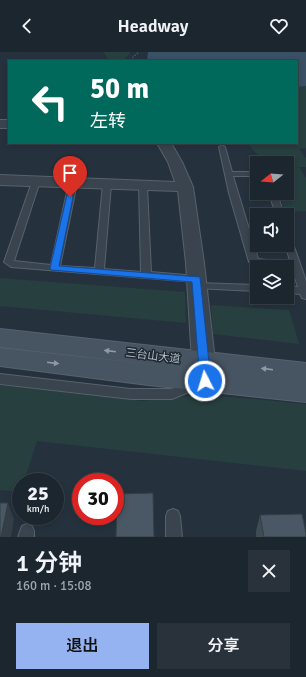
<!DOCTYPE html>
<html lang="zh">
<meta charset="utf-8">
<style>
body{margin:0;font-family:Signika,"Noto Sans SC",sans-serif;background:#29323a;color:#f1f3f6;height:100vh;display:flex;flex-direction:column;font-size:15px;white-space:nowrap}
*{box-sizing:border-box;margin:0}
p{font-size:13px;color:#a0a5aa}
.icon{flex:none;width:22px;height:22px;fill:none;stroke:currentColor;stroke-width:2;stroke-linecap:round;stroke-linejoin:round}
.map{position:relative;height:485px;overflow:hidden}
.panel{display:flex;flex-direction:column;background:#1c262e;flex:1}
.panel>*{flex:none}
.top-card{position:absolute;left:8px;top:8px;width:290px;height:84px;border-radius:0px;box-shadow:0 2px 6px #0003,0 0 0 1px #3a434a;background:#00695c;color:#fff;overflow:hidden}
.needle{width:26px;rotate:253deg}
.tools{position:absolute;left:250px;top:104px;display:grid;gap:8px}
.tools a{display:grid;place-items:center;width:44px;height:44px;border-radius:0px;background:#1c262e;box-shadow:0 2px 6px #0003,0 0 0 1px #3a434a;font-size:20px}
.speed{position:absolute;left:12px;top:421px;display:flex;gap:8px;font-size:20px;font-weight:700;text-align:center}
.speed>*{display:grid;place-content:center;width:52px;height:52px;border-radius:50%;background:#1c262e;box-shadow:0 2px 6px #0003,0 0 0 1px #3a434a;line-height:1}
.speed small{font-size:10px;font-weight:400}
.speed .limit{border:6px solid #d22;background:#fff;color:#111}
.pin{position:absolute;display:grid;place-items:center;width:34px;height:34px;color:#fff;margin:-41px -17px;border-radius:50% 50% 50% 0;rotate:-45deg;box-shadow:0 0 4px #0007}
.pin .icon{rotate:45deg}
.me{position:absolute;width:44px;margin:-22px;rotate:355deg;stroke-linejoin:round;filter:drop-shadow(0 0 3px #0008)}
.turn{display:flex;align-items:center;gap:14px;height:84px;padding:0 16px;font-size:18px}
.turn .icon{width:52px;height:52px;stroke-width:2.5}
.turn b{display:block;font-size:28px;line-height:34px}
.round{display:grid;place-items:center;flex:none;width:42px;height:42px;border-radius:0px;background:#29323a}
.summary{display:flex;align-items:center;justify-content:space-between;height:68px;padding:0 16px}
h1{font-size:24px;font-weight:600;line-height:30px}
.cta{display:flex;gap:8px;margin-top:auto;padding:8px 16px}
.cta a{flex:1;height:46px;border-radius:0px;background:#95b2f1;color:#111;font-size:16px;font-weight:600;line-height:46px;text-align:center}
.cta a+a{background:#29323a;color:#f1f3f6}
header{display:flex;justify-content:space-between;align-items:center;height:52px;padding:0 16px;background:#1c262e;font-size:18px;font-weight:600}
.map>svg:first-child{display:block}
.green{fill:#273f3f}
.water{fill:#395065}
.lines{fill:none;stroke-linecap:round;stroke-linejoin:round}
.lane-casing{stroke:#57626c;stroke-width:2}
.street-casing{stroke:#57626c;stroke-width:2}
.secondary-casing{stroke:#57626c;stroke-width:2}
.path{stroke:#455b5c;stroke-width:1.5;stroke-dasharray:1.5 1.5;stroke-linecap:butt}
.lane{fill:#39444e;fill-rule:evenodd}
.street{fill:#39444e;fill-rule:evenodd}
.secondary{fill:#475461;fill-rule:evenodd}
.wall{fill:#3f4c56}
.shaded-wall{fill:#333e46}
.building{fill:#495864;stroke:#333e46}
.oneway{fill:#8e9aa5}
.route{fill:#1a73e8;stroke:#114b97}
.labels{text-anchor:middle;dominant-baseline:central;stroke-width:3;stroke-linejoin:round;paint-order:stroke}
.street-label{font-size:11px;fill:#b5bfc9;stroke:#1e2933}
</style>
<header><svg class="icon" aria-label="back" viewBox="0 0 24 24"><path d="M15 5l-7 7 7 7"/></svg>Headway<svg class="icon" aria-label="heart" viewBox="0 0 24 24"><path d="M12 20l-8-8c-3-5 5-10 8-4 3-6 11-1 8 4z"/></svg></header>
<div class="map">
<svg width="306" height="485" viewBox="0 0 306 485">
<rect width="100%" height="100%" fill="#25323e"/>
<!-- green -->
<path class="green" d="M103 0H131L123 9H110Z
M306 34V96L299 97 306 106V115H299L306 126V159L286 160 278 141H287V111H265C261 101 254 104 249 91H297V35Z
M0 226 185 240 186 271 0 254Z
M211 253 289 258 299 292 213 282Z
M0 333 142 349 188 344 233 345 306 352V419L37 389 24 430H21V440L0 438Z"/>
<!-- water -->
<path class="water" d="M148 0H306V34L297 35V9H147Z"/>
<g class="lines">
<!-- lane casing -->
<g class="lane-casing">
<path id="lane" d="M222 93 225 95 232 120H257V124H233L258 207 291 211 285 193H287V182L290 183 306 229V247L302 246 300 242 287 241V235H298L292 217 254 213 249 210 229 141 219 95Z
M33 127H39L40 129 14 209 51 213 69 131 73 129 77 131 60 214 95 216 103 132 107 130 111 132 104 217 141 220 139 134 143 132 147 134 151 220 196 224 201 227 196 230 11 215 4 210Z
M269 141H277L284 163H276Z
M197 231 257 233V239L194 236 192 234Z
M0 322 131 337H171L197 327 201 329 203 332 201 335 172 347H131L0 332Z
M173 457 178 459 180 464 182 485H166V464L168 459Z
M27 472 32 474 34 479V485H18L22 474Z"/>
</g>
<!-- street casing -->
<g class="street-casing">
<path id="street" d="M0 68H9V76H0Z
M157 91H171L182 110 193 135 204 211 217 327 213 334 205 336 197 334 193 327 186 211 178 139 0 133V123L175 130 168 110Z"/>
</g>
<!-- secondary casing -->
<g class="secondary-casing">
<path id="secondary" d="M0 277 306 311V350L148 333 0 314V296L184 316 0 295Z"/>
</g>
<!-- path -->
<path class="path" d="M132 9 133 5 139 0"/>
<!-- lane -->
<use href="#lane" class="lane"/>
<!-- street -->
<use href="#street" class="street"/>
<!-- secondary -->
<use href="#secondary" class="secondary"/>
</g>
<!-- wall -->
<path class="wall" d="M260 463 306 485H256V479Z"/>
<!-- shaded-wall -->
<path class="shaded-wall" d="M8 451 14 467 11 485H1Z"/>
<!-- building -->
<path class="building" d="M153 441 154 485H116L117 442Z
M0 451H8L1 485H0Z
M302 462 306 481V485H264L260 463Z"/>
<!-- one-way arrows -->
<defs><path id="oneway-solid" d="M-6-.8H1V-3.2L6.5 0L1 3.2V.8H-6Z"/></defs>
<g class="oneway">
<use href="#oneway-solid" transform="translate(110 299) rotate(-173)"/>
<use href="#oneway-solid" transform="translate(53 311) rotate(7)"/>
<use href="#oneway-solid" transform="translate(267 317) rotate(-173)"/>
</g>
<!-- route -->
<path class="route" d="M67 143H72L73 145 59 214 200 225 211 329 209 332 205 333 202 332 200 329 192 230 51 218 50 216Z"/>
<g class="labels">
<!-- street labels -->
<g class="street-label">
<text transform="translate(153 304) rotate(7)">三台山大道</text>
</g>
</g>
</svg>
<div class="tools">
<a><svg class="needle" viewBox="-14 -14 28 28"><path d="M0-13l5 13h-10z" fill="#e53935"/><path d="M0 13l5-13h-10z" fill="#a0a5aa"/></svg></a>
<a><svg class="icon" aria-label="sound" viewBox="0 0 24 24"><path d="M4 9h4l5-4v14l-5-4H4zM17 9q2 3 0 6"/></svg></a>
<a><svg class="icon" aria-label="layers" viewBox="0 0 24 24"><path d="M12 4l9 5-9 5-9-5zM3 14l9 5 9-5"/></svg></a>
</div>
<div class="speed"><div>25<small>km/h</small></div><div class="limit">30</div></div>
<div class="pin" style="left:70px;top:145px;background:#d93025"><svg class="icon" aria-label="arrive" viewBox="0 0 24 24"><path d="M6 21V4h12l-3 4 3 4H6"/></svg></div>
<svg class="me" style="left:205px;top:329px" viewBox="-20 -20 40 40"><circle r="17" fill="#1a73e8" stroke="#fff" stroke-width="3"/><path d="M0-11L8 9 0 5-8 9z" fill="#fff"/></svg>
<div class="top-card">
<div class="turn"><svg class="icon" aria-label="left" viewBox="0 0 24 24"><path d="M17 20v-9H6M10 6l-5 5 5 5"/></svg><div><b>50 m</b>左转</div></div>
</div>
</div>
<section class="panel">
<div class="summary"><div><h1>1 分钟</h1><p>160 m · 15:08</p></div><a class="round"><svg class="icon" aria-label="close" viewBox="0 0 24 24"><path d="M6 6l12 12M18 6L6 18"/></svg></a></div>
<div class="cta"><a>退出</a><a>分享</a></div>
</section>
